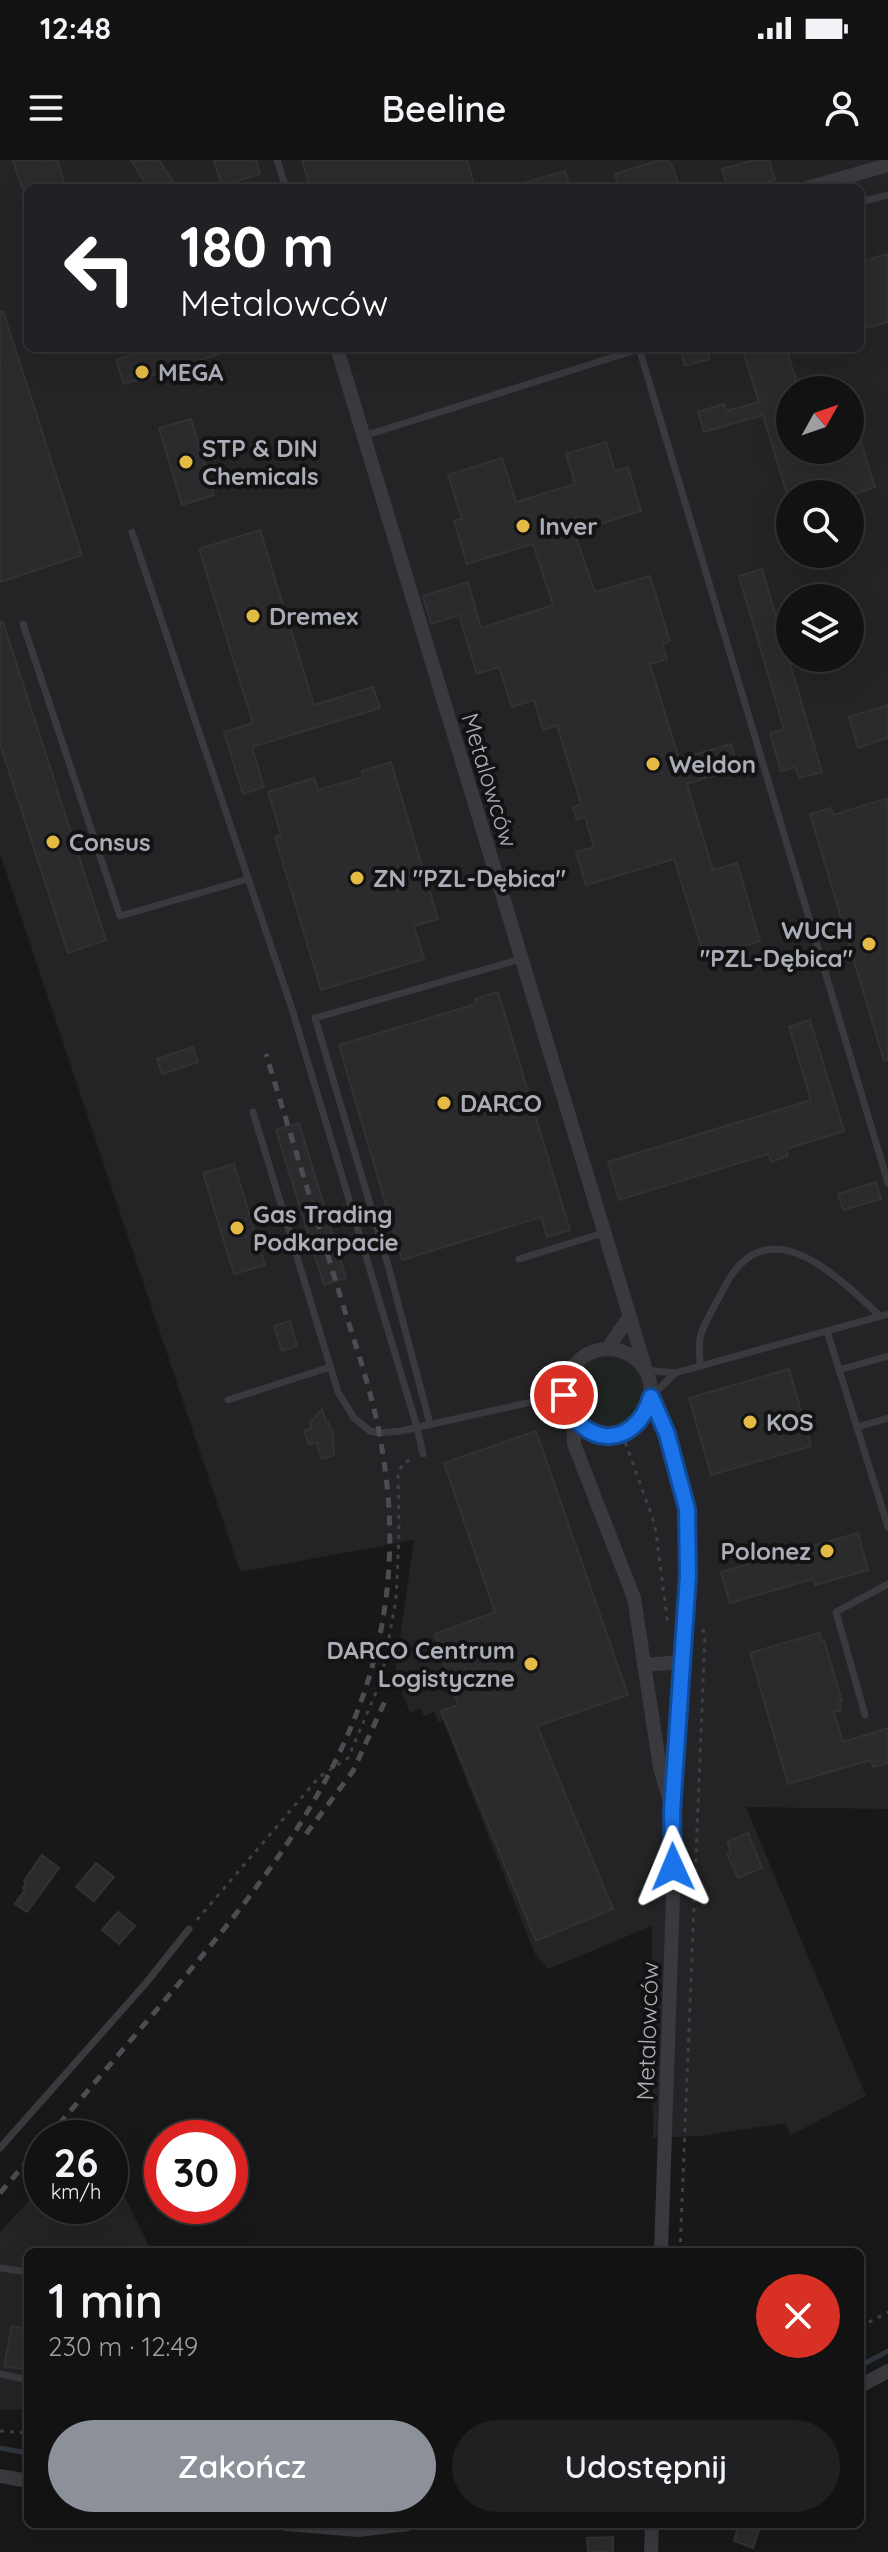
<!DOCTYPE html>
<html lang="pl">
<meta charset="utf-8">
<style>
body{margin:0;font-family:Quicksand,sans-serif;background:#1f2021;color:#f1f3f6;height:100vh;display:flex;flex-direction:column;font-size:30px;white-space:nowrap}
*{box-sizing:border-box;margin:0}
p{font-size:26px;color:#9c9ea0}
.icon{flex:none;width:44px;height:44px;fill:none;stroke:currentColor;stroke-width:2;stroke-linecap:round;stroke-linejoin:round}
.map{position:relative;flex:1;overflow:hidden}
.drawer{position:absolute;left:24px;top:2088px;width:840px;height:280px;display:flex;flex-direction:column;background:#121213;border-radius:12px;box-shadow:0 8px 32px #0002,0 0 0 2px #313233}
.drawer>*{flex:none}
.top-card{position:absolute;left:24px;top:24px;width:840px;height:168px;border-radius:12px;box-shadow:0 8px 32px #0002,0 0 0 2px #313233;background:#202124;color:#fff;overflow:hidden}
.needle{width:52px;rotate:50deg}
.fabs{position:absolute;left:776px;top:216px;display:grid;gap:16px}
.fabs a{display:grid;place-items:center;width:88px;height:88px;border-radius:50%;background:#121213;box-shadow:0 8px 32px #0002,0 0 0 2px #313233;font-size:40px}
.speed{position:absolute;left:24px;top:1960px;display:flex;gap:16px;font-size:40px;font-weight:700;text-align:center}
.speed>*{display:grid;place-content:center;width:104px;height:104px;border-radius:50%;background:#121213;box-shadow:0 8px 32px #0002,0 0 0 2px #313233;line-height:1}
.speed small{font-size:20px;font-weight:400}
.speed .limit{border:12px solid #d22;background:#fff;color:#111}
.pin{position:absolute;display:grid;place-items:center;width:68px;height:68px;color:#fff;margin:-34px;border:4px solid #fff;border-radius:50%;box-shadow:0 2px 8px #0007}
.me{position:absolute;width:88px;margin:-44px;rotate:359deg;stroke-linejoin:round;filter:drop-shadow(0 0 6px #0008)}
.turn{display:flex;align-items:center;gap:28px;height:168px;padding:0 24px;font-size:36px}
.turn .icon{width:104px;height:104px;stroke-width:2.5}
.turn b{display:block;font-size:56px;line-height:68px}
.round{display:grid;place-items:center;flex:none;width:84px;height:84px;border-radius:42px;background:#1f2021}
.overview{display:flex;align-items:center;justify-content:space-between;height:136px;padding:0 24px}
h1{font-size:48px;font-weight:600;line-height:60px}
.action{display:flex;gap:16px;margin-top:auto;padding:16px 24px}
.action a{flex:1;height:92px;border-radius:48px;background:#8c9099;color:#fff;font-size:32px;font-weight:600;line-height:92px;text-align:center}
.action a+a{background:#1f2021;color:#f1f3f6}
.status{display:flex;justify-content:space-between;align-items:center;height:56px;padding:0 40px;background:#121213;direction:ltr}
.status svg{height:22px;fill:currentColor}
header{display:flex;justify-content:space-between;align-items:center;height:104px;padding:0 24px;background:#121213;font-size:36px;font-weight:600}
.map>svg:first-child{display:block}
.built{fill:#242426;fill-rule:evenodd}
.green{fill:#1e241f}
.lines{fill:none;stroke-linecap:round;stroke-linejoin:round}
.stream{stroke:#2e353d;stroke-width:5}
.building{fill:#2b2b2d;stroke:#323235;stroke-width:2}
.path{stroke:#3f4045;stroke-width:3;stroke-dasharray:4 6;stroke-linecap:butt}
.service{stroke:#39393e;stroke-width:7}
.minor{stroke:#39393e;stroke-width:14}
.rail{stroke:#4c4d53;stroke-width:5;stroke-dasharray:10 8;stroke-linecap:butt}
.route-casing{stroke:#114b97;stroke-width:20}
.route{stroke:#1a73e8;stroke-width:14}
.poi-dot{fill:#e5ba44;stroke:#131314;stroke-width:3}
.labels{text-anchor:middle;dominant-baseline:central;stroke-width:8;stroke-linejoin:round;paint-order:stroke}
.poi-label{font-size:24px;font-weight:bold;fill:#abaeb8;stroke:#131314;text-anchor:start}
.street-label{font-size:24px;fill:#abaeb8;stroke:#131314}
</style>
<div class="status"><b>12:48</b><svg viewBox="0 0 49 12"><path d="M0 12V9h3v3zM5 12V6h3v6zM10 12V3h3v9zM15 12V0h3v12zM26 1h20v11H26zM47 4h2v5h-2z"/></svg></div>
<header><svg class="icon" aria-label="menu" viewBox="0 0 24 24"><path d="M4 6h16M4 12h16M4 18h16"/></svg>Beeline<svg class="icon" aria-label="person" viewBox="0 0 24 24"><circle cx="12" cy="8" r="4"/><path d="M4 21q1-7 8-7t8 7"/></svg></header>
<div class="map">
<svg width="888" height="2392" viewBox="0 0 888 2392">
<rect width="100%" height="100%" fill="#181819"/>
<!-- built -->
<path class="built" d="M0 0H888V1649L746 1647 866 1936 791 1975 785 1963 702 1976 653 1978 652 1766 548 1809 535 1794 443 1561 438 1562 434 1552 424 1556 420 1548 410 1553 395 1514 414 1380 240 1412 0 693ZM28 28H860V188H28ZM790 230H850V290H790ZM790 334H850V394H790ZM790 438H850V498H790Z
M110 2007 152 2092H28V2249L0 2250V2072L42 2026V2046H110Z"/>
<!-- green -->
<path class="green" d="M576 1231a32 32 0 1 1 64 0a32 32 0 1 1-64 0Z"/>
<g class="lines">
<!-- stream -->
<path class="stream" d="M860 2206 888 2191
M0 2288 28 2293"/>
</g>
<!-- building -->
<path class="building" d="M13 0H57L66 28H22Z
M131 0H159L177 28H148Z
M214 0H256L260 14 222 26Z
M302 0H467L475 28H310Z
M659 0H666L672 5 680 28H619L615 14Z
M755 0H769L775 20 746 28H728L722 9Z
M565 11 570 28H520V24Z
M888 94V162L860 170V102Z
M3 151 82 395 0 422V152Z
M155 188H229V191L124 224 116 200Z
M680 188H706L710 199 685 206Z
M742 188H786L799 230H790V290H850V257L853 256 875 327 854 334H787L763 255 704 272 698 252 724 244 726 251 759 242Z
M191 259 214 335 182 345 159 268Z
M606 282 615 311 628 307 641 351 574 372 595 432 650 416 670 481 662 484 667 499 650 504 679 599 731 584 738 608 687 624 713 710 737 703 760 781 705 798 674 699 586 725 576 692 594 687 585 657 577 660 573 647 581 644 557 565 543 570 534 540 512 547 499 507 477 514 459 455 431 464 423 436 468 422 481 468 553 445 533 384 467 404 454 361 462 359 448 315 502 298 516 342 575 324 566 294Z
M260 370 314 545 373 527 380 548 252 587 264 627 243 634 224 572 253 563 199 389Z
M762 409 822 612 799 618 795 607 781 611 770 573 784 569 739 416Z
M0 462H3L106 780 68 793 0 584Z
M888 545V578L858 588 849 557Z
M391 602 438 759 414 766 424 799 321 830 275 677 281 675 268 632 314 618 318 630 363 617 362 611Z
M888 638V900L884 901 810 654 831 648 833 655Z
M498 832 570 1070 547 1077 541 1057 402 1100 339 885 476 844 475 839Z
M810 860 844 971 786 989 788 996 771 1002 769 994 619 1040 608 1002 811 940 789 867Z
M193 887 198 902 162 914 157 899Z
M299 963 346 1118 324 1125 276 970Z
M234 1004 265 1105 234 1114 203 1013Z
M876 1022 881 1039 843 1050 838 1034Z
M290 1161 297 1186 282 1191 274 1166Z
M789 1209 811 1286 711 1315 689 1238Z
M322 1249 326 1261 329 1262 330 1270H333L334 1295 322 1299 316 1282 309 1285 304 1271 311 1268 310 1263Z
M536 1271 628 1535 537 1566 613 1749 536 1781 441 1551 458 1545 435 1474 495 1452 444 1303Z
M858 1373 868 1410 815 1425 813 1419 730 1443 721 1412Z
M819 1473 821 1481 824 1480 842 1541 839 1542 841 1550 834 1552 843 1582 888 1568V1603L873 1607 871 1600 788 1624 750 1493Z
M748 1673 762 1708 738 1718 727 1694 731 1692 727 1682Z
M42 1695 59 1708 27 1752 15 1744 25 1730 23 1728 26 1723 24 1721Z
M96 1703 114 1717 94 1741 76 1727Z
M118 1752 135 1766 119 1784 102 1770Z
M12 2166 28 2169V2210L4 2206Z
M739 2364H761L753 2388 734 2381Z
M613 2377V2392H588L587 2378Z"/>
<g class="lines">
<!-- path -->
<path class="path" d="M622 1273 655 1365 668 1466
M197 1760 319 1617 348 1598 381 1521 396 1440 399 1375 398 1314 403 1303 412 1299
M680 2092 705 1474 702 1468
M860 2167 888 2152
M0 2271 28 2273"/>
<!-- service -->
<path class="service" d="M277 0 286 28
M860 42 888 35
M639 188 888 1023
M364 276 639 189
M132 372 292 849 417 1267 423 1294
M23 464 120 756 248 719
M253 952 338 1232 354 1258 370 1271 379 1273 401 1271 536 1241 564 1227
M519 1099 603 1073
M827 1171 888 1367
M700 1205C700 1196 698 1183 701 1174 706 1159 716 1144 723 1130 765 1044 835 1114 880 1156
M646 1210 675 1213 888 1154
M839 1210 888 1196
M651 1237 675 1213
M228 1240 330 1207
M536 1241 574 1260
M430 1264 388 1105 315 858 521 799
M857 1267 888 1258
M865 1555 836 1452 888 1424
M0 1988 146 1823 189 1769
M0 2108 28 2112
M0 2214 28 2220"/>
<!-- minor -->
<path class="minor" d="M807 28 888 5
M337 188 646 1210
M608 1188 629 1157
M565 1232a43 43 0 1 1 86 0a43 43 0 1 1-86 0Z
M651 1237 667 1274 687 1349 688 1416 672 1651 673 1735 661 2092
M574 1260V1284L634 1438 660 1608 670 1641
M644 1505 683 1502
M860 2226 888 2211
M0 2316 28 2321
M286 2364 358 2370 408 2364
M651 2392 652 2364"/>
<!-- rail -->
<path class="rail" d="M306 1674 353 1611 386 1539
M47 1978C92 1926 137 1873 181 1821 322 1655 424 1501 379 1272 370 1225 353 1178 339 1132 315 1053 290 973 266 894
M0 2033 42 1984"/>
</g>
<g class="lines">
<!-- route casing -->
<g class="route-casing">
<path id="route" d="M564 1235C579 1288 635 1291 651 1237L667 1274 687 1349 688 1416 672 1651 673 1707"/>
</g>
<!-- route -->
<use href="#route" class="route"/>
</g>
<!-- markers -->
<g class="poi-dot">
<circle cx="142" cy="212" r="8"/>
<circle cx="186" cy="302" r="8"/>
<circle cx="523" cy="366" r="8"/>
<circle cx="253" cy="456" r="8"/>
<circle cx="653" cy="604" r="8"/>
<circle cx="53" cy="682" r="8"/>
<circle cx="357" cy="718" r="8"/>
<circle cx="869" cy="784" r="8"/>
<circle cx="444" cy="943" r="8"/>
<circle cx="237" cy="1068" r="8"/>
<circle cx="750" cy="1262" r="8"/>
<circle cx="827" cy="1391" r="8"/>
<circle cx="531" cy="1504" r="8"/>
</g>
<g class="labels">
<!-- poi labels -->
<g class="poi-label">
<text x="158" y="212">MEGA</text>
<text x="202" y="288">STP &amp; DIN<tspan x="202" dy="28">Chemicals</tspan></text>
<text x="539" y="366">Inver</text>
<text x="269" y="456">Dremex</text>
<text x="669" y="604">Weldon</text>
<text x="69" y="682">Consus</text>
<text x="373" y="718">ZN "PZL-Dębica"</text>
<text x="853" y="770" text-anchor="end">WUCH<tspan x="853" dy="28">"PZL-Dębica"</tspan></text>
<text x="460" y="943">DARCO</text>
<text x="253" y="1054">Gas Trading<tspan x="253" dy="28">Podkarpacie</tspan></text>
<text x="766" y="1262">KOS</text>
<text x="811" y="1391" text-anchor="end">Polonez</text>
<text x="515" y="1490" text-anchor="end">DARCO Centrum<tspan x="515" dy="28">Logistyczne</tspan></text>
</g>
<!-- street labels -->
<g class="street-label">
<text transform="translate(490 620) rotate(73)">Metalowców</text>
<text transform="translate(647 1871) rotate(-88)">Metalowców</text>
</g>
</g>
</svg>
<div class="fabs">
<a><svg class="needle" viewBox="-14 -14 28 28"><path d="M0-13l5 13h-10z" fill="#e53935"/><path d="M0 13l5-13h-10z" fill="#9c9ea0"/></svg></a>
<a><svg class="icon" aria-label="search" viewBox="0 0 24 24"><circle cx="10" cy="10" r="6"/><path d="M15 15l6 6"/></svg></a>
<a><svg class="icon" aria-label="layers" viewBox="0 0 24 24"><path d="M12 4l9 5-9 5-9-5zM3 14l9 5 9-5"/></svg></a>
</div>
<div class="speed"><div>26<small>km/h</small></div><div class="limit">30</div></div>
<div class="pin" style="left:564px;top:1235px;background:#d93025"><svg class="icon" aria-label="arrive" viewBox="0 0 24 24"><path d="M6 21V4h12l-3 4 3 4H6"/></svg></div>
<svg class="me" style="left:673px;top:1707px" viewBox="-20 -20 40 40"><path d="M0-17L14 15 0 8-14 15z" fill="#1a73e8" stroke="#fff" stroke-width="4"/></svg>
<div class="top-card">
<div class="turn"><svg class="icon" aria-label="left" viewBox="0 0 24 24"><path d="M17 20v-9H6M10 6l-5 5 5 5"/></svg><div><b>180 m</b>Metalowców</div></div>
</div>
<section class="drawer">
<div class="overview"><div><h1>1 min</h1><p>230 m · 12:49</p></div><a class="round" style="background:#d93025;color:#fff"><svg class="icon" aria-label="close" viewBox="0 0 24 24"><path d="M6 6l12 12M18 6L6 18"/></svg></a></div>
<div class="action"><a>Zakończ</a><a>Udostępnij</a></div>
</section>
</div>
